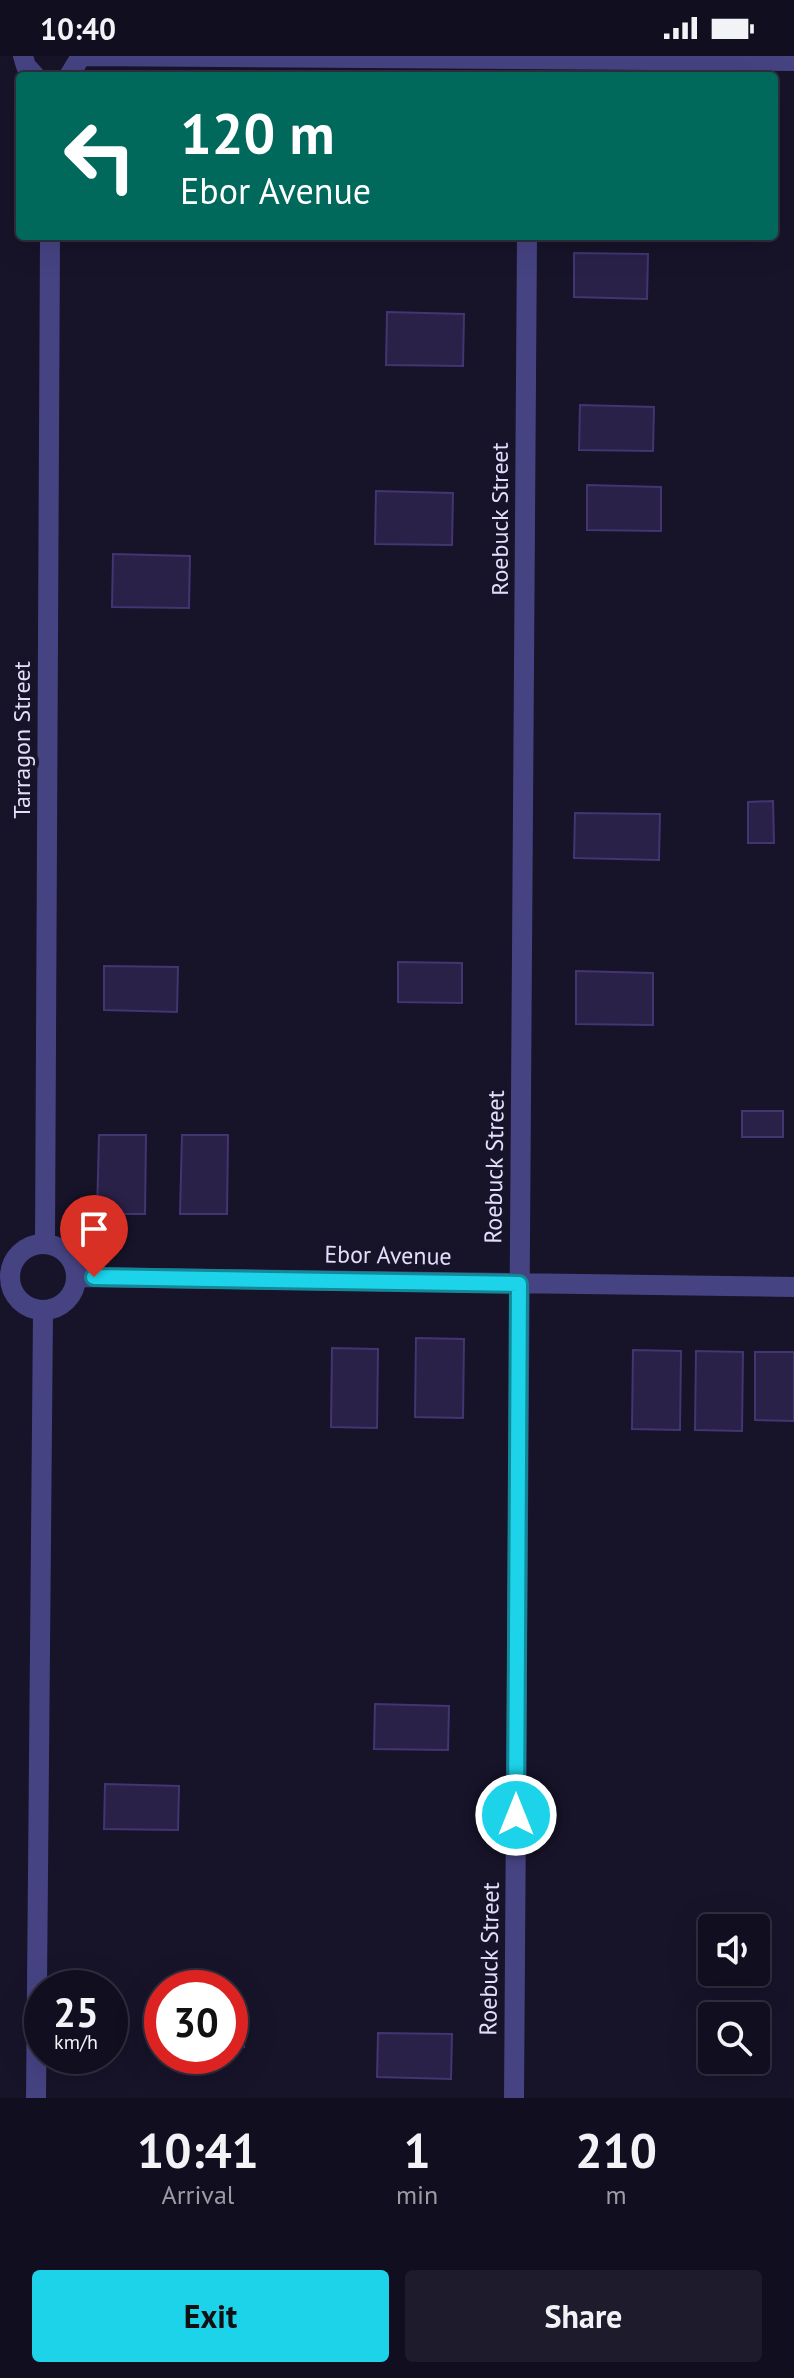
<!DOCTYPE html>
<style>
body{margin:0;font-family:"PT Sans",sans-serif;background:#1e1c2c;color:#f1f3f6;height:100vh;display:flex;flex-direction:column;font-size:30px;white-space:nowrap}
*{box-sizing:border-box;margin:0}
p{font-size:26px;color:#9c9ca4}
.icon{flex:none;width:44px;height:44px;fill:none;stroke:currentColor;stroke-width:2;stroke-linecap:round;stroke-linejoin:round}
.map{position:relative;height:2042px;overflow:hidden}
.panel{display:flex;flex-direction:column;background:#110e1f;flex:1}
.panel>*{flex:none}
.guide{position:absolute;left:16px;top:16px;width:762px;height:168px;border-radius:8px;box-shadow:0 8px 32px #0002,0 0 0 2px #302e3d;background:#00695c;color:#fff;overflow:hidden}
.controls{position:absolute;left:698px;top:1858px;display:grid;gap:16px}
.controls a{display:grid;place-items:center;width:72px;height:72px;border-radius:8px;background:#110e1f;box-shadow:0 8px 32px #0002,0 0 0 2px #302e3d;font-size:40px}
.speed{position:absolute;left:24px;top:1914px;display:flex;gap:16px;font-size:40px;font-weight:700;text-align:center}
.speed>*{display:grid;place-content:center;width:104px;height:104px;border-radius:50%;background:#110e1f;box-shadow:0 8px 32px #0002,0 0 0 2px #302e3d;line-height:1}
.speed small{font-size:20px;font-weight:400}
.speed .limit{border:12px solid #d22;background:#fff;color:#111}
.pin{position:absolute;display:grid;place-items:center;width:68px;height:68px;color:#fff;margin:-82px -34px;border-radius:50% 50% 50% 0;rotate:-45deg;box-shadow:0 0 8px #0007}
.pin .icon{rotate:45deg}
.me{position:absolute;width:88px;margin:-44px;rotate:0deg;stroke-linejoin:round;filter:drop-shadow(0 0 6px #0008)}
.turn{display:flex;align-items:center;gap:28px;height:168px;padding:0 32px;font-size:36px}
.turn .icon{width:104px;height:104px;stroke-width:2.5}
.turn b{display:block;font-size:56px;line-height:68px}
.eta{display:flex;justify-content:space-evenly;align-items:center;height:136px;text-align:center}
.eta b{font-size:48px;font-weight:600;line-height:56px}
.action{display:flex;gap:16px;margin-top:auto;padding:16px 32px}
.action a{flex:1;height:92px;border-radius:8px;background:#1dd3ea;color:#111;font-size:32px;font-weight:600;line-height:92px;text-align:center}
.action a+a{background:#1e1c2c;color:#f1f3f6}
.status{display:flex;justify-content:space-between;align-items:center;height:56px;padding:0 40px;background:#110e1f;direction:ltr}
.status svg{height:22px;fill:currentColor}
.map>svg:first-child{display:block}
.building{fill:#2a2148;stroke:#423572;stroke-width:2}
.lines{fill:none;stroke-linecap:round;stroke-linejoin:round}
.minor{stroke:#464383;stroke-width:20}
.route-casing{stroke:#138998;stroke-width:20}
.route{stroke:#1dd3ea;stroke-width:14}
.labels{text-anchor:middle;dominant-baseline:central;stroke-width:8;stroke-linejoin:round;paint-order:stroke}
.street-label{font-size:24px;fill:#e2dffc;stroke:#171329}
</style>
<div class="status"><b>10:40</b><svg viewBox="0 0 49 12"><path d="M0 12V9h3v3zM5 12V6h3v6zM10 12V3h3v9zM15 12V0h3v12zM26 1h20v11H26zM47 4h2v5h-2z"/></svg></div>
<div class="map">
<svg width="794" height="2042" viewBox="0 0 794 2042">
<rect width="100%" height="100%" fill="#171329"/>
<!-- building -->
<path class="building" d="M574 197 648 198 647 243 574 241Z
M387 256 464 258 463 310 386 309Z
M580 349 654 351 653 395 579 394Z
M587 429 661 431V475L587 474Z
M376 435 453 437 452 489 375 488Z
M113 498 190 500 189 552 112 551Z
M773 745 774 787H748V746Z
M575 757 660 758 659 804 574 802Z
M398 906 462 907V947L398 946Z
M104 910 178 911 177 956 104 954Z
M576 915 653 917V969L576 968Z
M742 1055H783V1081H742Z
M99 1079H146L145 1158H97Z
M182 1079H228L227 1158H180Z
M416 1282 464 1283 463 1362 415 1361Z
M332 1292 378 1293 377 1372 331 1371Z
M633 1294 681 1295 680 1374 632 1373Z
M696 1295 743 1296 742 1375 695 1374Z
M755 1296H794V1365L755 1364Z
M375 1648 449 1650 448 1694 374 1693Z
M105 1728 179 1730 178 1774 104 1773Z
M230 1963H244V1991H230Z
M378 1977 452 1978 451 2023 377 2021Z"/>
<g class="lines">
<!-- minor -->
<path class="minor" d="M23 0 26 10 35 20
M81 0 794 5
M69 20 81 0
M45 1187 50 180
M10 1221a33 33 0 1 1 66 0a33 33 0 1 1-66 0Z
M77 1221 794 1231
M36 2042 43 1256
M514 2042 527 180"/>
</g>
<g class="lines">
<!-- route casing -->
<g class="route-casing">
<path id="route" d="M94 1221 519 1228 516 1759"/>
</g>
<!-- route -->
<use href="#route" class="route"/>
</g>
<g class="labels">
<!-- street labels -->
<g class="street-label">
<text transform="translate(499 463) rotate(-90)">Roebuck Street</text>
<text transform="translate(21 684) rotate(-90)">Tarragon Street</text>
<text transform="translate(494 1111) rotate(-89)">Roebuck Street</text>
<text transform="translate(388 1199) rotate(1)">Ebor Avenue</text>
<text transform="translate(489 1903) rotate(-89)">Roebuck Street</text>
</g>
</g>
</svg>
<div class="controls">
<a><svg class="icon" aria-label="sound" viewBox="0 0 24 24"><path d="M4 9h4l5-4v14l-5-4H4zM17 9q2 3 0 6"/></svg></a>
<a><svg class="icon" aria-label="search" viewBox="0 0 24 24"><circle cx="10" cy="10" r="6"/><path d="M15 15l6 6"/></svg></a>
</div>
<div class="speed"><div>25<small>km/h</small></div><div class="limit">30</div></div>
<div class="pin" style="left:94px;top:1221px;background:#d93025"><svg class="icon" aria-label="arrive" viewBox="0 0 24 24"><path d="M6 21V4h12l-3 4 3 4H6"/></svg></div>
<svg class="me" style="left:516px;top:1759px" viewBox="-20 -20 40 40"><circle r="17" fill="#1dd3ea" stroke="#fff" stroke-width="3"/><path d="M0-11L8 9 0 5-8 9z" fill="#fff"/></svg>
<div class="guide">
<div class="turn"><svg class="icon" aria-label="left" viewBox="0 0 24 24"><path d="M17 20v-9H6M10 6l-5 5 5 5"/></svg><div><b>120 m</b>Ebor Avenue</div></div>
</div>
</div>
<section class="panel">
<div class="eta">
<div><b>10:41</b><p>Arrival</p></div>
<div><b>1</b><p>min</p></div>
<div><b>210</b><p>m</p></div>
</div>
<div class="action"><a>Exit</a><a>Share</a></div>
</section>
